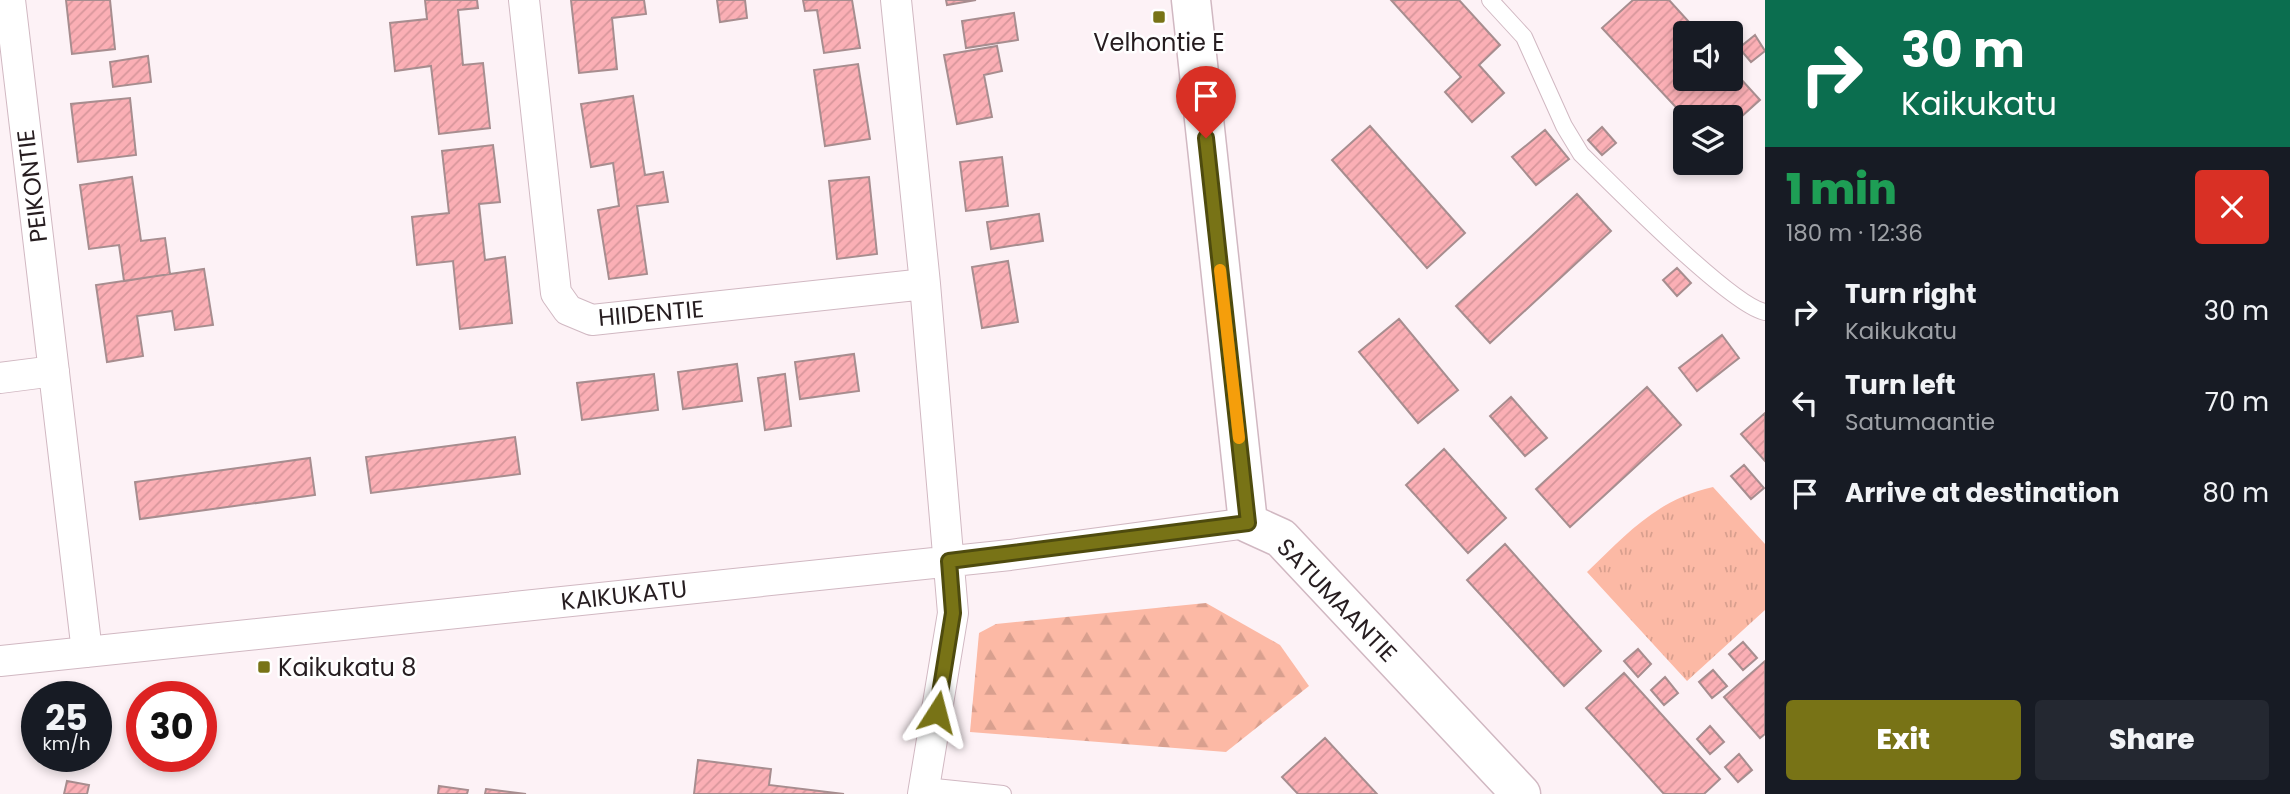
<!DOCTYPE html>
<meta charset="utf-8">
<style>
body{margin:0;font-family:Poppins,sans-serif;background:#242831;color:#f1f3f6;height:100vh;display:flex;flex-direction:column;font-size:26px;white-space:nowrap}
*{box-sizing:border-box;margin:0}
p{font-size:23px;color:#9ea1a6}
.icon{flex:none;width:38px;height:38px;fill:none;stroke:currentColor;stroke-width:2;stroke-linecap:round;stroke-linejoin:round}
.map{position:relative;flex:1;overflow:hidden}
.panel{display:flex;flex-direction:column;background:#171b24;width:525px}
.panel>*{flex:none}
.banner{background:#0b6e4f;color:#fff;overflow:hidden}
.tools{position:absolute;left:1673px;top:21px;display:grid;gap:14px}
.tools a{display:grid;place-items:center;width:70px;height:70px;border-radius:7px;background:#171b24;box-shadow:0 4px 10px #0003;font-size:35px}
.speed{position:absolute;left:21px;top:681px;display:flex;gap:14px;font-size:35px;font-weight:700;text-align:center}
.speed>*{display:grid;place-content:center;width:91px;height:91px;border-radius:50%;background:#171b24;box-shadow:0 4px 10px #0003;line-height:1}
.speed small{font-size:18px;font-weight:400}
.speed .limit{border:10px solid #d22;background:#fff;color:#111}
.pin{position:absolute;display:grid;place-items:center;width:60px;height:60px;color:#fff;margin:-72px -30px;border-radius:50% 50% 50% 0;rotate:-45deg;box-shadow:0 0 7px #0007}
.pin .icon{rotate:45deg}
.me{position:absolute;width:77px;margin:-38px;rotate:9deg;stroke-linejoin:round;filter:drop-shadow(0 0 5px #0008)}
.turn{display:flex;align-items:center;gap:24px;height:147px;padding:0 21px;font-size:32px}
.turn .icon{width:91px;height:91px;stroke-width:2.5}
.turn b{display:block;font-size:49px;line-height:60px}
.round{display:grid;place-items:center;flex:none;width:74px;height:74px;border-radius:7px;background:#242831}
.summary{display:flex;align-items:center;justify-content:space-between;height:119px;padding:0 21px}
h1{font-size:42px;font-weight:800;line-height:52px;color:#1e9e55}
.button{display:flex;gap:14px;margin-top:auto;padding:14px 21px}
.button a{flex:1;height:80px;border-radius:7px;background:#787316;color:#fff;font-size:28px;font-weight:800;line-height:80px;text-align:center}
.button a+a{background:#242831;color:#f1f3f6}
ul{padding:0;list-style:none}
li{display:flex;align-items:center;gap:21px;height:91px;padding:0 21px}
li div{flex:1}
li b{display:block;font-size:26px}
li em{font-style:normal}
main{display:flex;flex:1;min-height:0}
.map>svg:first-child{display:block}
.grass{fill:url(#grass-tufts)}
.forest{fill:url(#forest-firs)}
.building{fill:url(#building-hatch);stroke:#a78d8f;stroke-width:2}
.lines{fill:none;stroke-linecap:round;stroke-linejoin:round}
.service-casing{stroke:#d1b8c2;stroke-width:18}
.minor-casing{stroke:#d1b8c2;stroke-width:32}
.tertiary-casing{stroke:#d1b8c2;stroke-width:41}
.service{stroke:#fff;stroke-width:16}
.minor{stroke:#fff;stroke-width:30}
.tertiary{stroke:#fff;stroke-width:38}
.route-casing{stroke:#4e4b0e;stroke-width:18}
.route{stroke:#787316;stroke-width:12}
.slow{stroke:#f59e0b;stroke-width:12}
.poi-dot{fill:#787316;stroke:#fff;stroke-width:2.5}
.labels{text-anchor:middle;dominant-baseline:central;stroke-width:5;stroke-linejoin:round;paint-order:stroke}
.poi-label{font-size:24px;fill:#261d20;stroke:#fff}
.street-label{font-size:24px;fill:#261d20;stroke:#fff}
</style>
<main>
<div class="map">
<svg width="1765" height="794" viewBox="0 0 1765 794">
<defs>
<pattern id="grass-tufts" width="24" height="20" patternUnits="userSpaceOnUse" patternTransform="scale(1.75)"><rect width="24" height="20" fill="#fcb9a5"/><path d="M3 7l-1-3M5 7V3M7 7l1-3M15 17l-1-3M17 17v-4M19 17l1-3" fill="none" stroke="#d89f8e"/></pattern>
<pattern id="forest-firs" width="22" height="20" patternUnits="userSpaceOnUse" patternTransform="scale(1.75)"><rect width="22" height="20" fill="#fcb9a5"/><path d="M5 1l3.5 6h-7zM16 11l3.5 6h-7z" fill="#d89f8e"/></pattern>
<pattern id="building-hatch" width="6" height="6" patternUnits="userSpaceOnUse" patternTransform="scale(1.75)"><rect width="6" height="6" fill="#fbafb5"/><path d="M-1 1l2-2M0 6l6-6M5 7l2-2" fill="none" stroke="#d7969b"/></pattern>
</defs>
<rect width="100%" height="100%" fill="#fdf2f6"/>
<!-- grass -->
<path class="grass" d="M1713 487 1765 544V610L1687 681 1587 572C1628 533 1656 500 1713 487Z"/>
<!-- forest -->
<path class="forest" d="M1206 603 1280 645 1309 686 1226 752 970 732 979 633 996 624Z"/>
<!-- building -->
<path class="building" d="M66 0H110L115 49 72 54Z
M425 0H477L478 8 458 10 463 65 483 63 490 128 439 134 431 66 395 71 390 23 427 19Z
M571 0H644L646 14 612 18 617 69 579 73Z
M717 0H745L747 18 720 22Z
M803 0H852L860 48 824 53 817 10 805 11Z
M946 0H976L947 5Z
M1391 0H1459L1500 45 1479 65 1504 93 1472 122 1445 92 1461 77Z
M1633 0H1669L1699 33H1685V79H1731V68L1760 100 1731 126V117H1685L1602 28Z
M1014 13 1018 40 966 48 962 21Z
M1755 35 1765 51 1751 62 1739 48Z
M997 46 1002 71 984 75 992 117 957 124 944 55Z
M148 56 151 82 113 87 110 62Z
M858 64 870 139 825 146 814 70Z
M633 96 645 175 663 172 668 202 637 206 647 274 609 279 598 210 619 206 613 163 591 167 581 104Z
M130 98 136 155 78 162 71 104Z
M1370 126 1465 233 1427 268 1332 160Z
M1602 127 1616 143 1602 155 1588 140Z
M1545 130 1569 159 1536 185 1512 157Z
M493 145 500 202 479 204 485 260 505 257 512 323 460 329 453 261 417 265 412 217 449 213 442 151Z
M1002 157 1008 206 966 211 960 162Z
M132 177 141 241 165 238 170 274 124 281 119 245 89 249 80 185Z
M869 177 877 254 837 259 829 181Z
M1577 194 1611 231 1490 343 1456 306Z
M1039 214 1043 241 991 249 987 222Z
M1008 261 1018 322 982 328 972 267Z
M1677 268 1691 283 1677 296 1663 280Z
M204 269 213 325 175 330 172 311 137 316 143 356 107 362 96 285Z
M1399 319 1458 390 1418 423 1359 352Z
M1722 335 1739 358 1697 391 1679 368Z
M854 354 859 391 800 399 795 362Z
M737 364 742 401 683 409 678 372Z
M654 374 658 410 582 420 577 383Z
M785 374 791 426 765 430 758 378Z
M1647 387 1681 425 1570 527 1536 489Z
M1511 397 1547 438 1525 456 1490 416Z
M1765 413V461L1741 434Z
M515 437 520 474 371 493 366 457Z
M1444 449 1506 518 1468 553 1406 485Z
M310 458 315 495 140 519 135 482Z
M1744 465 1764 488 1751 499 1731 476Z
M1505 544 1601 651 1564 686 1467 580Z
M1743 642 1757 658 1743 670 1729 654Z
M1638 649 1651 664 1638 677 1624 661Z
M1765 661V734L1760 738 1724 697Z
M1713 670 1727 686 1712 698 1699 682Z
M1624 673 1720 779 1704 794H1664L1586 708Z
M1665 677 1678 693 1664 705 1651 690Z
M1710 726 1724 742 1710 754 1697 739Z
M1325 738 1377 794H1298L1282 777Z
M1739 754 1752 770 1738 782 1725 767Z
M698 760 771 769 769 785 844 794H694Z
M67 781 89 785 87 794H64Z
M439 786 468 790 467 794H438Z
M486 789 526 794H485Z"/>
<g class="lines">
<!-- service casing -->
<g class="service-casing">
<path id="service" d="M1490 0 1524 37 1564 126 1581 154C1612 184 1731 306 1765 312
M925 786 1003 794"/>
</g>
<!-- minor casing -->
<g class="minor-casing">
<path id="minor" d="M10 0 87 652
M524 0 556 293 568 310 592 320 925 284
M896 0 925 284 953 613 923 794
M0 378 54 371
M0 661 1010 555 1248 523"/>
</g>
<!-- tertiary casing -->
<g class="tertiary-casing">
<path id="tertiary" d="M1191 0 1248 523 1281 538 1521 794"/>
</g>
<!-- service -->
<use href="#service" class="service"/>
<!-- minor -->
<use href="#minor" class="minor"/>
<!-- tertiary -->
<use href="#tertiary" class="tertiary"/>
</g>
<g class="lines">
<!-- route casing -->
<g class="route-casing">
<path id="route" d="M937 712 953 613 949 561 1248 523 1206 138"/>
</g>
<!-- route -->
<use href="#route" class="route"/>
<!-- slow -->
<path class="slow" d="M1220 270 1239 438"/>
</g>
<!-- markers -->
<g class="poi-dot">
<rect x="1152" y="10" width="14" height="14" rx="3.5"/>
<rect x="257" y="660" width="14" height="14" rx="3.5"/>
</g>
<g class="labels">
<!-- poi labels -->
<g class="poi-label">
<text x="1159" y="42">Velhontie E</text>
<text x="278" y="667" text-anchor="start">Kaikukatu 8</text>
</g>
<!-- street labels -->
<g class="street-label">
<text transform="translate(32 186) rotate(-97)">PEIKONTIE</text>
<text transform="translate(651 313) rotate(-5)">HIIDENTIE</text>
<text transform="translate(624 595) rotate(-6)">KAIKUKATU</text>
<text transform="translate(1337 600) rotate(46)">SATUMAANTIE</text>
</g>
</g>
</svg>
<div class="tools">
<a><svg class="icon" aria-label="sound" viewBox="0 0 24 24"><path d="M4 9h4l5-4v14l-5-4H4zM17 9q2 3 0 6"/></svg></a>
<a><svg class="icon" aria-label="layers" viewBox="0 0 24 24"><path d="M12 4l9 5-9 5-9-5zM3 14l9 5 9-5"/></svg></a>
</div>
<div class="speed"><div>25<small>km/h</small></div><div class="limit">30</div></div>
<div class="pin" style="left:1206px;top:138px;background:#d93025"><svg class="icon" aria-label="arrive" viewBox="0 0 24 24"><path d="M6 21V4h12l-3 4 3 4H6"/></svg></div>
<svg class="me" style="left:937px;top:712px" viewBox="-20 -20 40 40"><path d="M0-17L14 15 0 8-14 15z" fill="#787316" stroke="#fff" stroke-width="4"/></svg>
</div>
<section class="panel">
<div class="banner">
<div class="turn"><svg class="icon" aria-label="right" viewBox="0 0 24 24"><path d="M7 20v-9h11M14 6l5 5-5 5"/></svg><div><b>30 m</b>Kaikukatu</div></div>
</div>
<div class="summary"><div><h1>1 min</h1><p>180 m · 12:36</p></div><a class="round" style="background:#d93025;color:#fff"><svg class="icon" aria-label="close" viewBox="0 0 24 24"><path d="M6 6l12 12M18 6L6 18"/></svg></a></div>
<ul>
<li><svg class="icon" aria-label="right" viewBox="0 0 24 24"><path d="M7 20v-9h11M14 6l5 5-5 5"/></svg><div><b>Turn right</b><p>Kaikukatu</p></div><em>30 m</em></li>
<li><svg class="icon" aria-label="left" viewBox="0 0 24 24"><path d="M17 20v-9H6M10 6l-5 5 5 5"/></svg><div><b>Turn left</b><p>Satumaantie</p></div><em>70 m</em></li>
<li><svg class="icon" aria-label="arrive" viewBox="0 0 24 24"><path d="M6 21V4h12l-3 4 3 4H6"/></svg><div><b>Arrive at destination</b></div><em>80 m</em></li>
</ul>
<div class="button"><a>Exit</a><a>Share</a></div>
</section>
</main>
